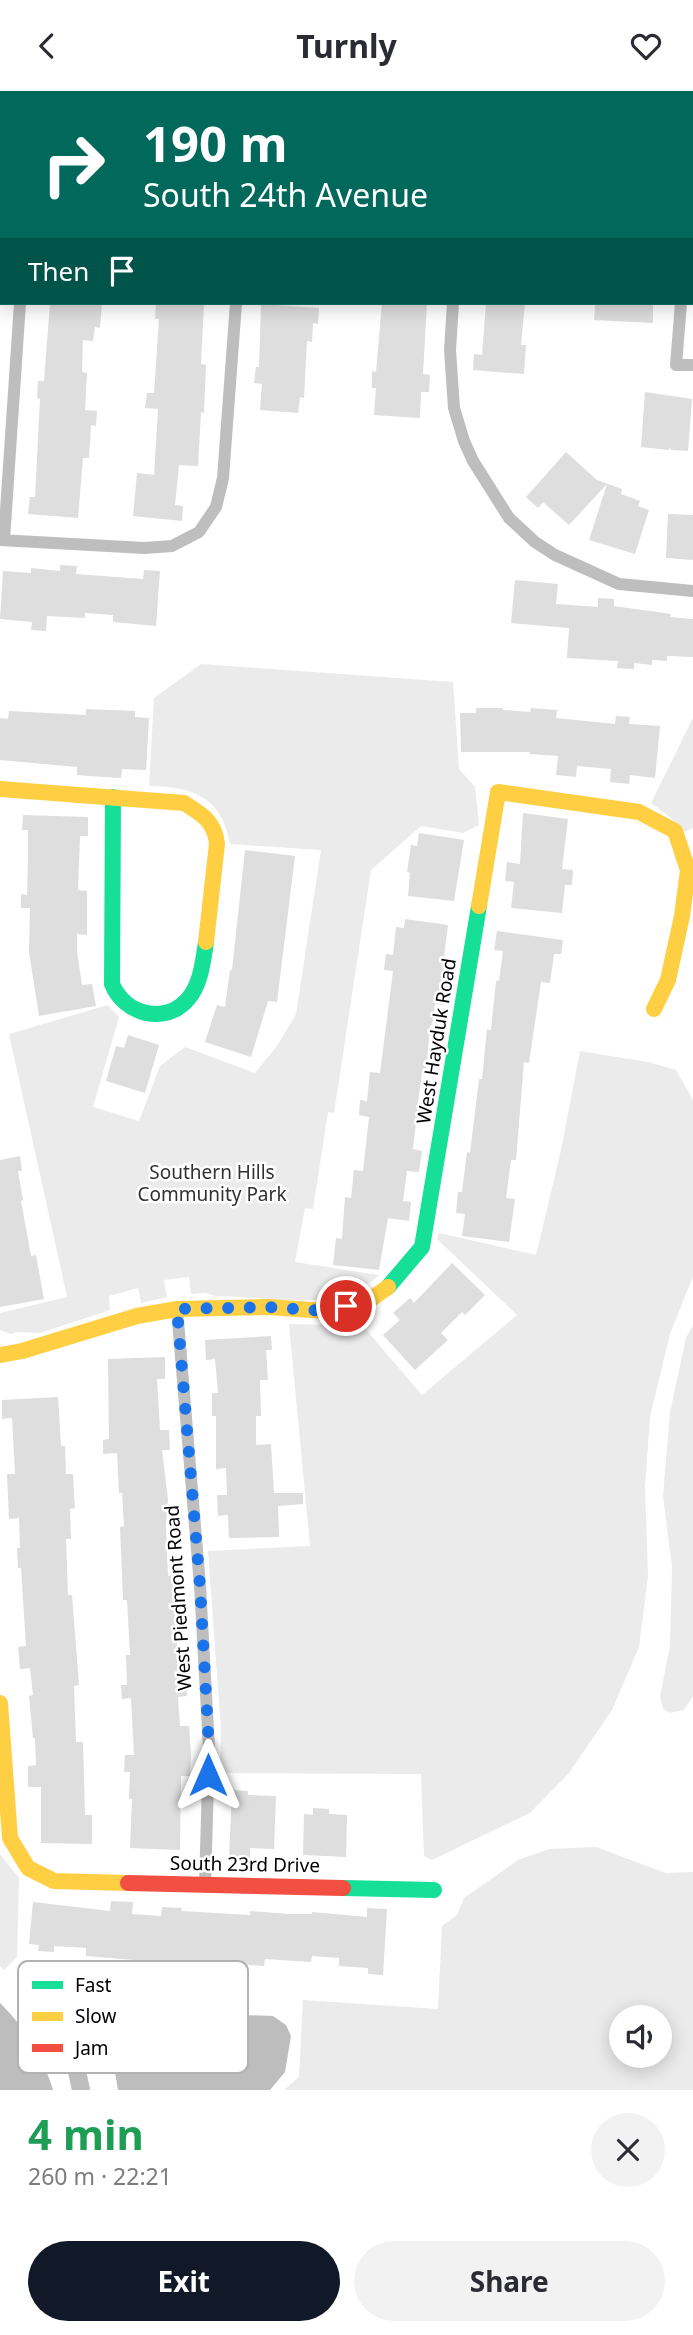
<!DOCTYPE html>
<meta charset="utf-8">
<style>
body{margin:0;font-family:"Noto Sans",sans-serif;background:#f2f2f3;color:#2b2b33;height:100vh;display:flex;flex-direction:column;font-size:26px;white-space:nowrap}
*{box-sizing:border-box;margin:0}
p{font-size:23px;color:#7c7c81}
.icon{flex:none;width:38px;height:38px;fill:none;stroke:currentColor;stroke-width:2;stroke-linecap:round;stroke-linejoin:round}
.map{position:relative;height:1999px;overflow:hidden}
.side{display:flex;flex-direction:column;background:#fff;flex:1}
.side>*{flex:none}
.banner{position:absolute;left:0px;top:0px;width:693px;height:214px;box-shadow:0 4px 18px #0003;background:#00695c;color:#fff;overflow:hidden}
.tools{position:absolute;left:609px;top:1914px;display:grid;gap:14px}
.tools a{display:grid;place-items:center;width:63px;height:63px;border-radius:50%;background:#fff;box-shadow:0 4px 18px #0003;font-size:35px}
.pin{position:absolute;display:grid;place-items:center;width:60px;height:60px;color:#fff;margin:-30px;border:4px solid #fff;border-radius:50%;box-shadow:0 2px 7px #0007}
.me{position:absolute;width:77px;margin:-38px;rotate:0deg;stroke-linejoin:round;filter:drop-shadow(0 0 5px #0008)}
.turn{display:flex;align-items:center;gap:24px;height:147px;padding:0 28px;font-size:32px}
.turn .icon{width:91px;height:91px;stroke-width:2.5}
.turn b{display:block;font-size:49px;line-height:60px}
.then{display:flex;align-items:center;height:66px;padding:0 28px;background:#0003;gap:14px;font-size:26px}
.round{display:grid;place-items:center;flex:none;width:74px;height:74px;border-radius:37px;background:#f2f2f3}
.summary{display:flex;align-items:center;justify-content:space-between;height:119px;padding:0 28px}
h1{font-size:42px;font-weight:700;line-height:52px;color:#1e9e55}
.button{display:flex;gap:14px;margin-top:auto;padding:14px 28px}
.button a{flex:1;height:80px;border-radius:42px;background:#111827;color:#fff;font-size:28px;font-weight:700;line-height:80px;text-align:center}
.button a+a{background:#f2f2f3;color:#2b2b33}
header{display:flex;justify-content:space-between;align-items:center;height:91px;padding:0 28px;background:#fff;font-size:32px;font-weight:700}
.map>svg:first-child{display:block}
.green{fill:#ebebeb;fill-rule:evenodd}
.water{fill:#bdbdbd}
.lines{fill:none;stroke-linecap:round;stroke-linejoin:round}
.canal{stroke:#bdbdbd;stroke-width:18}
.building{fill:#dedede}
.street{stroke:#bebebe;stroke-width:12}
.fast{stroke:#16e098;stroke-width:16}
.slow{stroke:#ffcf43;stroke-width:16}
.jam{stroke:#f24e42;stroke-width:16}
.route{stroke:#1a73e8;stroke-width:12;stroke-dasharray:0 21.6}
.labels{text-anchor:middle;dominant-baseline:central;stroke-width:5;stroke-linejoin:round;paint-order:stroke}
.street-label{font-size:19px;fill:#000;stroke:#fff}
.park-label{font-size:19px;fill:#313131;stroke:#fff}
.key{fill:#fff;stroke:#b2b2b2;stroke-width:2}
.key-label{font-size:19px;fill:#000}
</style>
<header><svg class="icon" aria-label="back" viewBox="0 0 24 24"><path d="M15 5l-7 7 7 7"/></svg>Turnly<svg class="icon" aria-label="heart" viewBox="0 0 24 24"><path d="M12 20l-8-8c-3-5 5-10 8-4 3-6 11-1 8 4z"/></svg></header>
<div class="map">
<svg width="693" height="1999" viewBox="0 0 693 1999">
<rect width="100%" height="100%" fill="#fff"/>
<!-- green -->
<path class="green" d="M201 573 453 591 459 678 475 696 479 734 463 742 421 735 371 779 334 1022 328 1021 313 1118 305 1117 295 1171 379 1184C337 1224 269 1205 216 1205L206 1202 191 1203 189 1186 164 1189 167 1206 141 1212 138 1197 109 1205 110 1219 40 1242 17 1241 11 1243 0 1239V1222L67 1206 9 943 108 914 119 926 93 1016 139 1030 160 975 185 956 255 982 277 955 296 923 321 759 230 753C222 705 192 696 149 695L154 607Z
M693 627V737L684 741 671 727 651 712Z
M580 960 648 971 676 979 693 1009V1185L670 1243 650 1326 645 1396 648 1485 639 1556 612 1619 569 1682 530 1722 432 1769 424 1765 421 1683 220 1682 221 1638 208 1460 310 1455 289 1233 333 1234 356 1227 422 1304 517 1224 437 1148 439 1142 536 1164 561 1059Z
M693 1234V1605L684 1619 670 1622 663 1618 660 1605 670 1555 671 1518 672 1476 663 1405 670 1321 686 1247Z
M596 1756 666 1782 693 1781V1999H284L299 1986 303 1909 438 1918 442 1835 457 1824 464 1807 518 1769 549 1758ZM621 1927H660V1965H621Z
M0 1763 19 1787 17 1866 4 1879 0 1875Z"/>
<!-- water -->
<path class="water" d="M0 1912C23 1934 44 1968 53 1999H0Z
M157 1921 273 1925 286 1934 291 1945 285 1981 270 1999H118L110 1953C124 1933 135 1928 157 1921Z"/>
<g class="lines">
<!-- canal -->
<path class="canal" d="M56 1931 73 1962 81 1999"/>
</g>
<!-- building -->
<path class="building" d="M50 212H102L100 237 95 236 93 250 83 249 82 281 87 282 85 319 97 320 96 335 91 334 89 367H83L78 427 28 423 30 406H35L40 308 37 307 38 290H44Z
M156 212 204 213 201 273 206 274 204 322 201 321 198 375 179 374 175 414 183 415 182 430 133 425 137 382 154 384 158 318 145 317 147 302H154L159 228H155Z
M382 212H427L423 283 430 284 429 301H421L420 327 374 324 376 297H372V280L376 281Z
M486 212H525L521 254H526L524 283 473 279 474 263 482 264Z
M606 212H653V232L594 229 595 214H606Z
M261 213 319 217 318 233 313 232 312 251 307 250 304 307 300 306 298 322 260 319 262 293 254 292 256 276H259Z
M645 301 692 308 688 360 671 359 670 356 669 359 641 356Z
M566 361 597 389 622 398 621 403 640 410 638 415 649 419 635 463 589 449 607 393 569 434 543 411 538 417 526 406Z
M668 423 693 424V469L666 467Z
M60 474 77 475 76 483 143 488 144 479 160 480 156 535 113 531V524L85 522V527L47 525 46 540 31 539 32 531 0 528 3 480 31 482V477L60 480Z
M515 489 558 493 556 513 598 516V507L614 508V515L671 523 670 526 693 528V566L667 565V570L652 569V574L634 572V578L617 577 618 570 567 567 569 537 511 532Z
M476 617H503V619L530 621 531 617 557 619 556 627 615 633 616 625 630 626 629 633 660 635 655 687 630 684 629 693 610 691 611 678 577 675 576 686 556 684 558 665 530 663V661H461L460 622H476Z
M86 618 135 620V626L149 627 146 679 122 678 121 687 90 685 77 684V676L0 669V627L8 628 9 620 86 624Z
M523 722 568 728 562 778 573 779 572 794H565L562 822 511 817 514 791 505 790 507 771 520 773Z
M23 724 88 726V745H80L78 799 87 800V844L77 843V860L82 894 92 893 96 915 39 925 29 861 30 817H21V803L27 804 28 768V739H22Z
M419 742 464 749 454 810 408 805 410 782 407 781 411 754 417 755Z
M245 759 295 765 277 911 268 910 251 966 205 951 217 914 225 916 230 879H232Z
M405 828 448 834 444 867 453 868 446 914 435 913 432 934H430L426 983 422 982 418 1012 427 1014 425 1033 416 1032 413 1058 422 1060 419 1081 407 1080 403 1110 411 1111 409 1130 388 1127 379 1179 333 1174 336 1147 342 1148 345 1106 351 1107 354 1079 363 1080 369 1026 359 1024 360 1009 367 1010 370 981 380 982 393 880 384 879 386 863 393 864 396 836 404 837Z
M497 840 563 849 561 863H554L550 892 541 891 529 972 524 971 516 1069H511L506 1107 515 1108 509 1151 462 1145 465 1123 456 1122 458 1101H462L467 1061 470 1062 479 988H482L487 938 491 939 496 890H499L503 860 494 859Z
M128 944 159 954 145 1002 106 990 116 955 124 957Z
M20 1065 22 1080H18L23 1109 21 1110 31 1165 36 1164 44 1208 0 1216V1069Z
M452 1172 485 1204 465 1224 462 1221 441 1242 448 1249 415 1279 383 1244 400 1229 393 1222 410 1207 414 1212Z
M271 1245 272 1259H266L268 1289H260L261 1325H256V1354L271 1353 274 1402H303V1413L278 1415 279 1446 229 1447 228 1424 218 1425 217 1404H227L226 1377 216 1378V1325H212V1302H218L215 1268 206 1269 205 1249Z
M165 1266V1288H157L160 1339H169L170 1359H162L168 1408 166 1435 168 1485 179 1484 180 1507 174 1508 175 1535H177V1586L186 1585 187 1605 178 1606 180 1635H189L191 1662 190 1685H181L180 1759 130 1757 132 1708H129L130 1681H124L125 1664H134L131 1607 122 1608 121 1594H127L126 1564H130L127 1509H123L120 1436 124 1435 122 1402H119L117 1362 103 1363V1349L109 1348 108 1268Z
M58 1306 61 1355H65L66 1383H73L74 1403 75 1417 70 1418 71 1448H66L68 1504H72L79 1594 74 1595 76 1651H83L85 1724H92V1753L41 1752V1696H28V1675L36 1674 35 1647H33L29 1605 33 1604 30 1577 20 1578 18 1556 26 1555 21 1477H18L17 1457H20L19 1427 9 1428 7 1383H15L12 1327 2 1328V1309Z
M232 1699 248 1700V1704L276 1705 274 1758 250 1757V1767L229 1766Z
M313 1717 329 1718V1723L347 1724 346 1766 303 1764 304 1723 313 1724Z
M111 1810 133 1811 132 1823 161 1825 162 1816 182 1817 181 1820 250 1824V1820L289 1823H312V1821L367 1826V1817L387 1818 383 1884 368 1883V1877L339 1875V1867L312 1865 311 1871 265 1868 264 1875 179 1869 178 1884 163 1883V1877L134 1875V1869L86 1865V1857L54 1855V1861L38 1860 39 1854 29 1853 33 1811 110 1820Z"/>
<g class="lines">
<!-- street -->
<path class="street" d="M344 2V0
M367 2V0
M0 55H2
M453 212 450 259 454 317 464 350 473 370 509 427 535 451 555 464 619 493 693 500
M681 212 676 274H693
M0 449 144 457 172 455 199 441 216 416 223 387 236 212
M4 449 20 212
M177 1218 200 1495 209 1657 205 1794"/>
<!-- fast -->
<path class="fast" d="M113 706 112 893C124 923 165 935 188 908 201 893 203 870 206 851
M388 1196 422 1156 479 815
M343 1797 434 1799"/>
<!-- slow -->
<path class="slow" d="M0 698 184 712C202 723 215 731 217 753L206 851
M479 815 498 701 639 721 675 740 688 779 682 825 668 889 654 918
M1 1264 22 1260 137 1225 177 1218 269 1216 325 1220 367 1211 388 1196
M0 1612 10 1747 28 1777 54 1790 128 1792"/>
<!-- jam -->
<path class="jam" d="M128 1792 343 1797"/>
</g>
<g class="lines">
<!-- route -->
<path class="route" d="M208 1684 209 1657 200 1495 177 1218 269 1216 325 1220 346 1215"/>
</g>
<g class="labels">
<!-- street labels -->
<g class="street-label">
<text transform="translate(436 950) rotate(-81)">West Hayduk Road</text>
<text transform="translate(178 1507) rotate(-94)">West Piedmont Road</text>
<text transform="translate(245 1773) rotate(1)">South 23rd Drive</text>
</g>
<!-- park labels -->
<g class="park-label">
<text x="212" y="1081">Southern Hills<tspan x="212" dy="22">Community Park</tspan></text>
</g>
</g>
<!-- legend -->
<rect x="18" y="1870" width="230" height="112" rx="10" class="key"/>
<rect x="32" y="1890" width="31" height="8" fill="#16e098"/>
<rect x="32" y="1921" width="31" height="9" fill="#ffcf43"/>
<rect x="32" y="1953" width="31" height="8" fill="#f24e42"/>
<g class="key-label">
<text x="75" y="1901">Fast</text>
<text x="75" y="1932">Slow</text>
<text x="75" y="1964">Jam</text>
</g>
</svg>
<div class="tools">
<a><svg class="icon" aria-label="sound" viewBox="0 0 24 24"><path d="M4 9h4l5-4v14l-5-4H4zM17 9q2 3 0 6"/></svg></a>
</div>
<div class="pin" style="left:346px;top:1215px;background:#d93025"><svg class="icon" aria-label="arrive" viewBox="0 0 24 24"><path d="M6 21V4h12l-3 4 3 4H6"/></svg></div>
<svg class="me" style="left:208px;top:1684px" viewBox="-20 -20 40 40"><path d="M0-17L14 15 0 8-14 15z" fill="#1a73e8" stroke="#fff" stroke-width="4"/></svg>
<div class="banner">
<div class="turn"><svg class="icon" aria-label="right" viewBox="0 0 24 24"><path d="M7 20v-9h11M14 6l5 5-5 5"/></svg><div><b>190 m</b>South 24th Avenue</div></div>
<div class="then">Then<svg class="icon" aria-label="arrive" viewBox="0 0 24 24"><path d="M6 21V4h12l-3 4 3 4H6"/></svg></div>
</div>
</div>
<section class="side">
<div class="summary"><div><h1>4 min</h1><p>260 m · 22:21</p></div><a class="round"><svg class="icon" aria-label="close" viewBox="0 0 24 24"><path d="M6 6l12 12M18 6L6 18"/></svg></a></div>
<div class="button"><a>Exit</a><a>Share</a></div>
</section>
